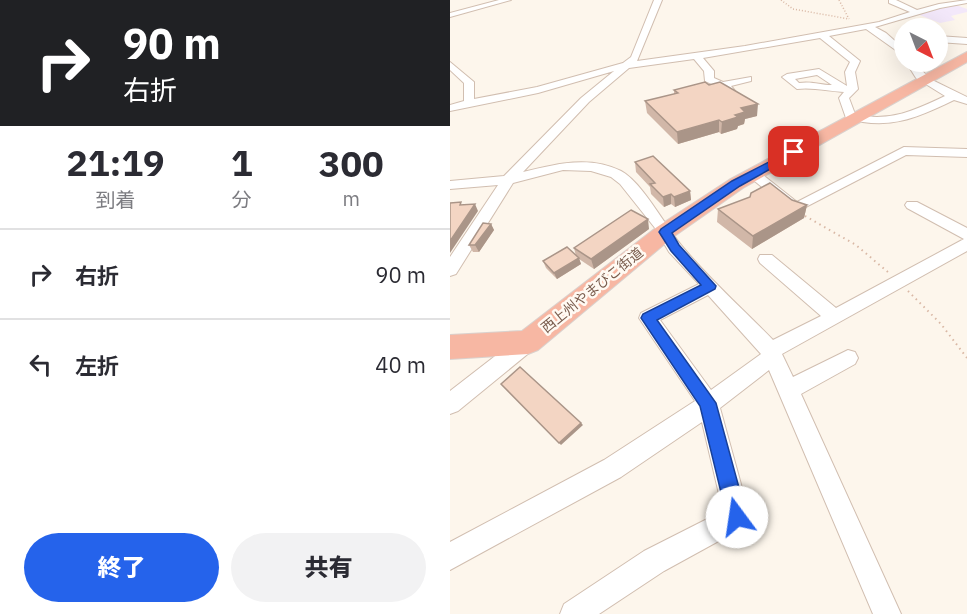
<!DOCTYPE html>
<html lang="ja">
<meta charset="utf-8">
<style>
body{margin:0;font-family:"IBM Plex Sans","Noto Sans JP",sans-serif;background:#f2f2f3;color:#2b2b33;height:100vh;display:flex;flex-direction:column;font-size:22px;white-space:nowrap}
*{box-sizing:border-box;margin:0}
p{font-size:20px;color:#7c7c81}
.icon{flex:none;width:33px;height:33px;fill:none;stroke:currentColor;stroke-width:2;stroke-linecap:round;stroke-linejoin:round}
.map{position:relative;flex:1;overflow:hidden}
.drawer{display:flex;flex-direction:column;background:#fff;width:450px}
.drawer>*{flex:none}
.hud{background:#202124;color:#fff;overflow:hidden}
.needle{width:39px;rotate:138deg}
.tools{position:absolute;left:444px;top:18px;display:grid;gap:12px}
.tools a{display:grid;place-items:center;width:54px;height:54px;border-radius:50%;background:#fff;box-shadow:0 6px 24px #0002;font-size:30px}
.pin{position:absolute;display:grid;place-items:center;width:51px;height:51px;color:#fff;margin:-26px;border-radius:12px;box-shadow:0 3px 9px #0006}
.me{position:absolute;width:66px;margin:-33px;rotate:346deg;stroke-linejoin:round;filter:drop-shadow(0 0 4px #0008)}
.turn{display:flex;align-items:center;gap:21px;height:126px;padding:0 24px;font-size:27px}
.turn .icon{width:78px;height:78px;stroke-width:2.5}
.turn b{display:block;font-size:42px;line-height:51px}
.eta{display:flex;justify-content:space-evenly;align-items:center;height:102px;text-align:center}
.eta b{font-size:36px;font-weight:800;line-height:42px}
.primary-button{display:flex;gap:12px;margin-top:auto;padding:12px 24px}
.primary-button a{flex:1;height:69px;border-radius:36px;background:#2563eb;color:#fff;font-size:24px;font-weight:800;line-height:69px;text-align:center}
.primary-button a+a{background:#f2f2f3;color:#2b2b33}
ul{padding:0;list-style:none}
li{display:flex;align-items:center;gap:18px;height:90px;padding:0 24px;border-top:2px solid #e1e1e2}
li div{flex:1}
li b{display:block;font-size:22px}
li em{font-style:normal}
main{display:flex;flex:1;min-height:0}
.map>svg:first-child{display:block}
.education{fill:#f3e8fa}
.lines{fill:none;stroke-linecap:round;stroke-linejoin:round}
.minor-casing{stroke:#d1beb0;stroke-width:2}
.highway-casing{stroke:#dad1cd;stroke-width:2}
.path-far1{stroke:#d9b8a5;stroke-width:1.5;stroke-dasharray:1 2;stroke-linecap:butt}
.path{stroke:#d9b8a5;stroke-width:2;stroke-dasharray:1.5 4;stroke-linecap:butt}
.minor{fill:#fff;fill-rule:evenodd}
.highway{fill:#f7b7a3;fill-rule:evenodd}
.wall{fill:#d1b7a8}
.shaded-wall{fill:#aa9588}
.building{fill:#f3d5c3;stroke:#aa9588;stroke-width:1.5}
.route{fill:#2563eb;stroke:#184099;stroke-width:1.5}
.labels{text-anchor:middle;dominant-baseline:central;stroke-width:5;stroke-linejoin:round;paint-order:stroke}
.far-street-label{font-size:14px;fill:#7a5c4d;stroke:#fffaf3}
</style>
<main>
<section class="drawer">
<div class="hud">
<div class="turn"><svg class="icon" aria-label="right" viewBox="0 0 24 24"><path d="M7 20v-9h11M14 6l5 5-5 5"/></svg><div><b>90 m</b>右折</div></div>
</div>
<div class="eta">
<div><b>21:19</b><p>到着</p></div>
<div><b>1</b><p>分</p></div>
<div><b>300</b><p>m</p></div>
</div>
<ul>
<li><svg class="icon" aria-label="right" viewBox="0 0 24 24"><path d="M7 20v-9h11M14 6l5 5-5 5"/></svg><div><b>右折</b></div><em>90 m</em></li>
<li><svg class="icon" aria-label="left" viewBox="0 0 24 24"><path d="M17 20v-9H6M10 6l-5 5 5 5"/></svg><div><b>左折</b></div><em>40 m</em></li>
</ul>
<div class="primary-button"><a>終了</a><a>共有</a></div>
</section>
<div class="map">
<svg width="517" height="614" viewBox="0 0 517 614">
<rect width="100%" height="100%" fill="#fdf6ec"/>
<!-- education -->
<path class="education" d="M503 4 517 9V12L501 16 505 20 490 23 467 14Z"/>
<g class="lines">
<!-- minor casing -->
<g class="minor-casing">
<path id="minor" d="M49 0H61L0 17V13Z
M204 0H212L187 61 295 46 429 22 460 12 439 3V0H446L467 10 489 4 517 0V3L490 8 425 27 436 33 454 49V56L416 29 379 36 410 61 405 72 408 89 399 98 405 114C438 123 466 110 495 96L466 78 456 62H464L480 79 517 97V104L504 100C467 118 438 131 396 118L389 98 394 92C378 91 362 87 347 89L332 77 337 74 369 69 397 86 395 72 400 62 370 38 253 58 264 71V78L273 82 301 77V81L281 86 291 98 286 101 272 89 255 81 254 71 244 59 179 68 139 102 73 172C105 164 140 155 171 171 193 183 215 226 231 245 259 279 293 309 323 340L371 316 310 263 308 259 310 255H322L386 308 514 239 457 208 455 205 457 202H467L517 228V251L332 354 343 377 398 350 405 352 408 358 405 364 351 394 451 614H423L319 370 270 408 300 517 296 526 214 571 149 614H110L114 604 194 551 273 511 252 422 171 477 0 570V542L154 460 245 401 189 318 191 313 249 284 219 252 205 228 170 184 161 177 141 171 113 170 63 183 6 274 0 276V257L48 185 0 189V181L54 176 131 98 164 71 88 93 0 111V105L14 101V83L0 70V62L24 82V99L87 87 173 63 181 57ZM367 75 382 85C370 85 362 81 349 83L345 79ZM258 295 311 354 261 390 210 320Z
M488 36 517 38V44L488 42Z
M454 147 517 149V157L456 155 346 212 341 211 296 174 298 171H308L347 202Z
M78 334 85 336 88 342 85 348 8 411 0 414V391L71 336Z"/>
</g>
<!-- highway casing -->
<g class="highway-casing">
<path id="highway" d="M517 52V62L293 188 223 237 88 350 78 354 0 359V335L72 331 207 227 279 180Z"/>
</g>
<!-- path-far1 -->
<path class="path-far1" d="M331 0 343 9 399 19
M389 0 399 19"/>
<!-- path -->
<path class="path" d="M355 216 406 245 439 273
M458 291 491 324 517 358"/>
<!-- minor -->
<use href="#minor" class="minor"/>
<!-- highway -->
<use href="#highway" class="highway"/>
</g>
<!-- wall -->
<path class="wall" d="M224 90 307 116 295 119 294 124 288 126 287 129 271 134 269 132 228 144 197 113 195 101 224 94Z
M185 162 240 191 241 200 225 207 221 204 214 207 201 194 200 187 186 172Z
M300 197 342 200 357 205 354 218 302 249 267 222 268 209Z
M41 224 44 230 29 252H23L19 245Z
M199 229 144 269 129 259 131 264 107 279 96 268 93 261 126 256 124 248Z"/>
<!-- shaded-wall -->
<path class="shaded-wall" d="M308 104 307 116 295 119 294 124 288 126 287 129 271 134 272 122 285 115 291 108Z
M269 120V132L228 144 227 132Z
M240 191 241 200 225 207 224 197Z
M221 194V204L214 207 213 197Z
M25 204 28 211 0 253V241Z
M357 205 354 218 302 249 303 236Z
M198 219 199 229 144 269 141 259Z
M41 224 44 230 29 252 25 245Z
M129 258 131 264 107 279 104 273Z
M131 423 133 425 111 445 109 443Z"/>
<!-- building -->
<path class="building" d="M255 82 259 85 270 82 308 104 291 108 295 112 285 115 288 117 272 122 269 120 227 132 195 101 228 93 224 90Z
M203 156 240 191 224 197 221 194 213 197 200 184 205 183 185 162Z
M320 183 342 200 357 205 303 236 268 209 300 197 301 193Z
M11 202 10 205 25 204 0 241V203Z
M181 210 198 219 141 259 124 248Z
M33 223 41 224 25 245H19Z
M117 247 129 258 104 273 93 261Z
M70 367 131 423 109 443 51 384Z"/>
<!-- route -->
<path class="route" d="M344 149 347 150V154L290 186 222 233 229 245 266 286 265 289 207 320 266 403 297 517 294 524 287 527 280 524 277 517 250 406 191 318 193 314 251 285 221 251 209 232 211 229 282 181Z"/>
<g class="labels">
<!-- far-street labels -->
<g class="far-street-label">
<text transform="translate(142 290) rotate(-39)">西上州やまびこ街道</text>
</g>
</g>
</svg>
<div class="tools">
<a><svg class="needle" viewBox="-14 -14 28 28"><path d="M0-13l5 13h-10z" fill="#e53935"/><path d="M0 13l5-13h-10z" fill="#7c7c81"/></svg></a>
</div>
<div class="pin" style="left:344px;top:152px;background:#d93025"><svg class="icon" aria-label="arrive" viewBox="0 0 24 24"><path d="M6 21V4h12l-3 4 3 4H6"/></svg></div>
<svg class="me" style="left:287px;top:517px" viewBox="-20 -20 40 40"><circle r="19" fill="#fff"/><path d="M0-13L10 11 0 6-10 11z" fill="#2563eb"/></svg>
</div>
</main>
